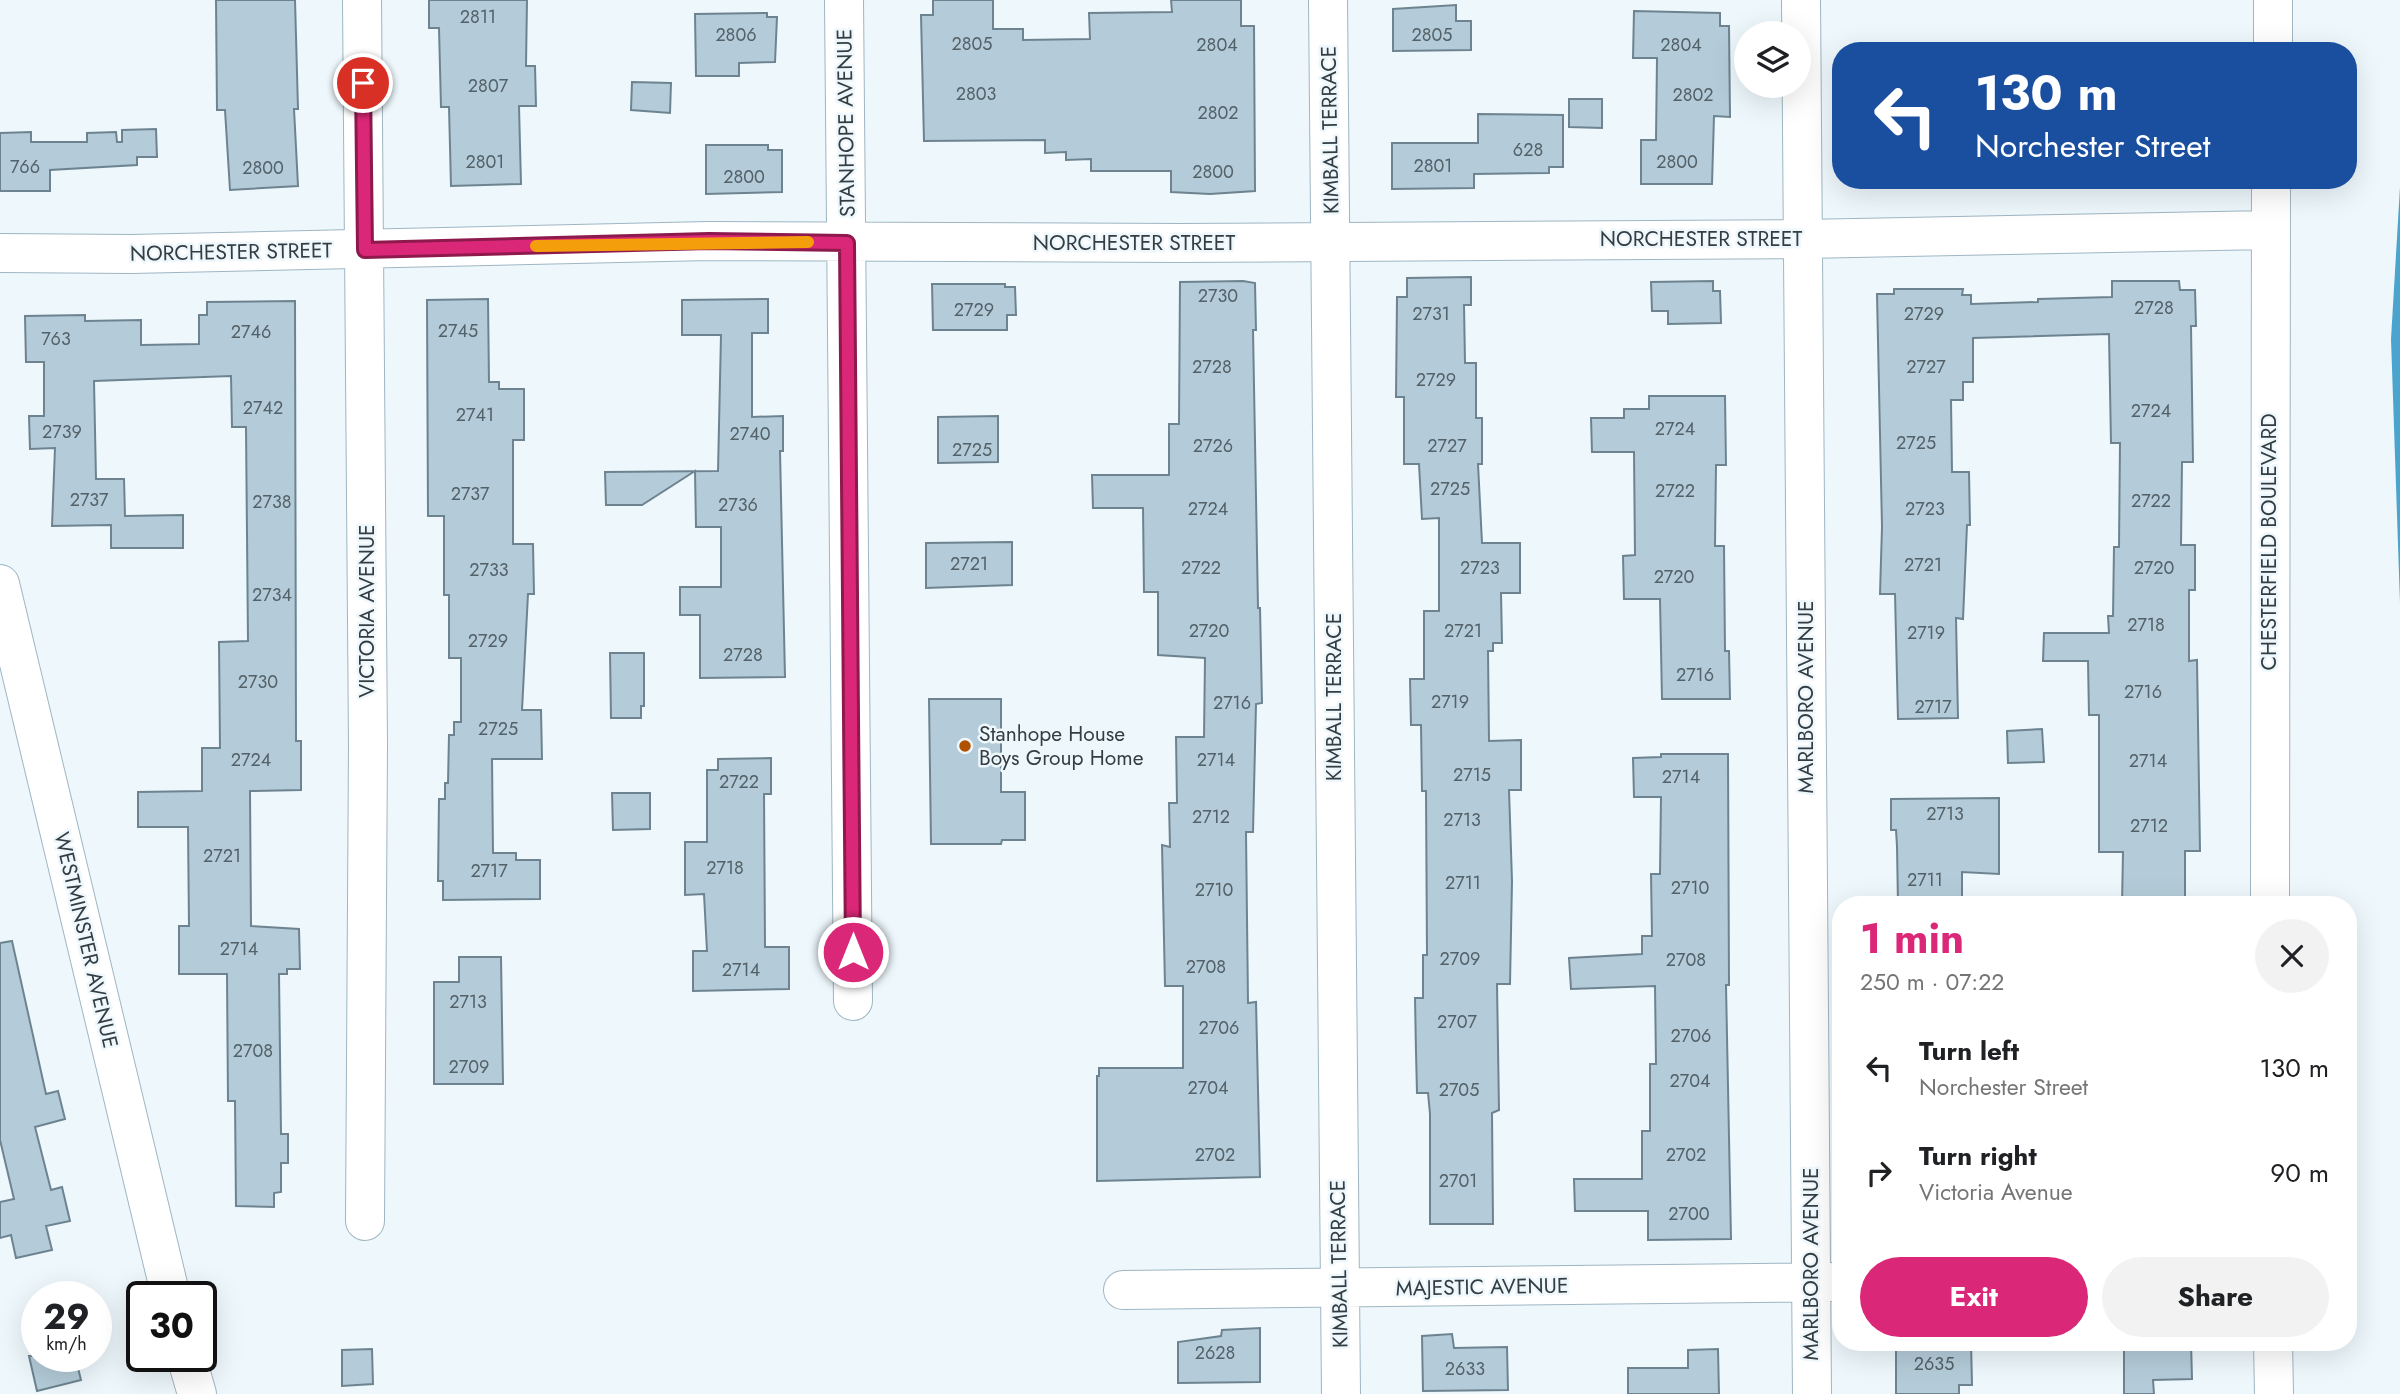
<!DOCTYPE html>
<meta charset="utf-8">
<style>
body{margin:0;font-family:Jost,sans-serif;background:#f2f2f2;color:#202124;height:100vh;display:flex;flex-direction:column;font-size:26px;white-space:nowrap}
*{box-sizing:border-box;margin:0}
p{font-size:23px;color:#757577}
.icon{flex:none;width:38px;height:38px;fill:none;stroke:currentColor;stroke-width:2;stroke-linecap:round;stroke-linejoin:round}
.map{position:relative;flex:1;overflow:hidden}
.details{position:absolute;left:1832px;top:896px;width:525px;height:455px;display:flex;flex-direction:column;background:#fff;border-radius:28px;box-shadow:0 7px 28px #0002}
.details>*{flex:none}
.guide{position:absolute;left:1832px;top:42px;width:525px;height:147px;border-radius:28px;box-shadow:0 7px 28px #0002;background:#1a4fa0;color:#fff;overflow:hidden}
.fabs{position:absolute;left:1734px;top:21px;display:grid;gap:14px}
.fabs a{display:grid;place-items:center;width:77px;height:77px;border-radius:50%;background:#fff;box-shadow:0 7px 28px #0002;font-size:35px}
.speed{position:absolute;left:21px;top:1281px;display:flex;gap:14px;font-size:35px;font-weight:700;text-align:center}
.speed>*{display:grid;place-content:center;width:91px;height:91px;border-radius:50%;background:#fff;box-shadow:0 7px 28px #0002;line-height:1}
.speed small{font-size:18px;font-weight:400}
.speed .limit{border:4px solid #111;border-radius:10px;background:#fff;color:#111}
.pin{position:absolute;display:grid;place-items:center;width:60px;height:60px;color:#fff;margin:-30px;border:4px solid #fff;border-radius:50%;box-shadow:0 2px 7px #0007}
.me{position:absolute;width:77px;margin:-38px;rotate:0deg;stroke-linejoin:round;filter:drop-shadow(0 0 5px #0008)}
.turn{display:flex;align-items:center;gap:24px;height:147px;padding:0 28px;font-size:32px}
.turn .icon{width:91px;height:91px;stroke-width:2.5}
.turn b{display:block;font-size:49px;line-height:60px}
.round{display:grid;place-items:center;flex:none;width:74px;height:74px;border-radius:37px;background:#f2f2f2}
.head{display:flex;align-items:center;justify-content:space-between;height:119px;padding:0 28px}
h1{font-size:42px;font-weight:700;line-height:52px;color:#db2777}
.action{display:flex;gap:14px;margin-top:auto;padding:14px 28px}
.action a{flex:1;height:80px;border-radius:42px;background:#db2777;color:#fff;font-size:28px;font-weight:700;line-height:80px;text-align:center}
.action a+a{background:#f2f2f2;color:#202124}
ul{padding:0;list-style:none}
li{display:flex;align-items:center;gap:21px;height:105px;padding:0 28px}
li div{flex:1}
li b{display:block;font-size:26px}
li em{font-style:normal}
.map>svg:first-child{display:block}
.water{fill:#4ba4ce}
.building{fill:#b4ccd9;stroke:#6d8490;stroke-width:2}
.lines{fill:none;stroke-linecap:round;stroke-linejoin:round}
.minor-casing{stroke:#9fb6c3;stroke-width:40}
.minor{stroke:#fff;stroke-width:38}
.route-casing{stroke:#8e194d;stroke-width:18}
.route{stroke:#db2777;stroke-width:12}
.slow{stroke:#f59e0b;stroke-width:12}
.poi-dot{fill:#b05100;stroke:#edf7fc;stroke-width:2.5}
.labels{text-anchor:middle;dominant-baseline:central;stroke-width:5;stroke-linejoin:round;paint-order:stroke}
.number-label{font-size:18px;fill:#536168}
.street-label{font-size:21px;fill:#333d42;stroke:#edf7fc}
.poi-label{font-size:21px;fill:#333d42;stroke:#edf7fc;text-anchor:start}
</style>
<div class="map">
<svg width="2400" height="1394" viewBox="0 0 2400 1394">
<rect width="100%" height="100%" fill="#edf7fc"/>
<!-- water -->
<path class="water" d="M2400 187V603L2391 339Z"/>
<!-- building -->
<path class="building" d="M216 0H295L298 109H294L298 186 230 190 225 110H217Z
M429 0H527L526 66H535L536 106H519L521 184 451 186 449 107H441L439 28H429Z
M933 0H993V29H1023V40L1090 39 1089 13 1172 12 1171 0H1241V26H1254L1255 191 1210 194 1171 192V171H1091V159L1066 160V152L1045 153V140L924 141 921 15H933Z
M1456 5V21H1471V50L1393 51V9Z
M1634 11 1720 13V26H1729L1730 117 1714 116 1712 184H1641V140H1656L1657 58H1633Z
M767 13V17H777L775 62 739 63V76H696L695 14Z
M632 82 671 83 670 113 631 110Z
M1569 99H1602V128L1569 127Z
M1478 114 1563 115V167H1549V173L1474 174V188L1392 189V143H1478Z
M156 129 157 157H137V165L50 170V191H0V133L31 132V142H87V133L116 132 117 142H122V130Z
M706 145H768V150H782V192L706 194Z
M1471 277V305H1464L1465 363H1476V418H1482V464H1478L1482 543H1520V593H1501L1502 643H1493V651H1488L1489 741 1521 740V790H1509L1512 881 1510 984H1497L1499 1110 1492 1113 1493 1224H1430V1114L1428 1093H1417L1416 1052 1415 998H1423V955H1427L1426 791H1422L1421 725H1411L1410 679H1424V611H1439V518L1422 519 1419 464H1404V397H1396L1397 297H1407V278Z
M1243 281 1255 283 1256 330H1253L1258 608H1260L1262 703 1256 704 1253 832H1246L1248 1003 1256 1002 1260 1177 1097 1181V1076H1099V1068H1183V986H1165L1162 845 1170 847 1169 803H1177L1176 737H1204L1205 658 1158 655V592H1144L1143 508H1093L1092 475H1169V424H1179L1180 282Z
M1713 281V291H1720L1721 323 1668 324V311H1652L1651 282Z
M2112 281H2179L2180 290H2195L2196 326H2191L2193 462H2182L2181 545H2195V590H2189V661L2197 660 2200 851H2185V905H2122L2123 852H2099V715H2089L2088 661H2043L2044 633H2109L2108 616H2113L2114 547H2119L2120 443H2111L2109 334 1973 338V382H1963V400H1951L1952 472H1969L1970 525H1967L1963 619 1956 618 1958 718 1898 719 1895 594H1880L1882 527 1877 294H1894V289H1963L1962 295H1971V304L2038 302V299L2112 297Z
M932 284H1005V287H1015L1016 315H1007V330H933Z
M488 299 489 382H499V389H524V440H513V544H533L534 594H528L522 710H541L542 759H492L493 853H516V860H540V899L443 900V881H438L439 799H445V783H448L449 735H454V722H461V658H449V595H444V516H428L427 300Z
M768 299V333H752V417L783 416V451H780L785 677 700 678V615H680V587H721V527H696L695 471 642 505H606L605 472 718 471 721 335H682V300Z
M295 301 296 741H301V790L250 791 251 926 299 929 300 969H287V974H279L281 1134H288V1163H281V1192L274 1193V1207L236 1206 235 1101H228L227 974H179V926H189L188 827H138V792L202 791V748H220L219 642 248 641 246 427H232L231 376 94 381 96 479H124L125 516 183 515V548H111V525L52 526 55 448 30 449 29 416H44V362H26L25 316 85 315V321L141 320V345L199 344V315H207V302Z
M1649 396H1725L1726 465H1716L1715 546H1724L1725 651H1729L1730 699H1662L1660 599H1624L1623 556 1635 555 1634 452H1592L1591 418H1624V409H1649Z
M998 416V462L938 463V417Z
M1012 542V585L926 588V543Z
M610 653H644V706H641V718H611Z
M929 699H1001V792H1025V840H1002L1001 844H931Z
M2042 729 2044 762 2008 763 2007 731Z
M1661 754H1728L1729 985H1726L1731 1239 1648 1240V1211H1575L1574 1179H1642V1131H1650V1064H1656L1655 986 1571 989 1569 958 1642 954V936H1652L1651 874H1660L1661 797H1634L1633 758 1661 757Z
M771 758V794H764L765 947H789V989L693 991V951H707L704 894 685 895V842H707V770H718V759Z
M612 793H650V829L613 830Z
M1999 798V874L1962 872V905H1898L1897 846 1896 830H1891V799Z
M12 941 46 1094 58 1091 65 1119 35 1127 51 1190 62 1187 70 1221 46 1226 52 1250 16 1258 11 1235 0 1238V1202L14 1199 0 1140V943Z
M459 957H501L503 1084H434V982H459Z
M1260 1328V1382L1178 1383V1342L1221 1336 1222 1330Z
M1452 1334 1454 1348 1507 1347 1508 1390 1423 1391 1422 1336Z
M1896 1342H1971L1972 1385H1959V1394H1896Z
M2124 1342H2191L2192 1379 2153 1380 2154 1394H2124Z
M372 1349 373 1384 342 1386V1350Z
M1718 1349 1719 1394H1628V1368H1688V1350Z
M29 1356H75L81 1380 37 1391Z"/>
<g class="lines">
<!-- minor casing -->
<g class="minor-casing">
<path id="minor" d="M362 0 368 745 365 1221
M844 0 853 1001
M1328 0 1341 1394
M1801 0 1812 1394
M2273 51V0
M0 253 131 254 709 241 1180 243 1803 239 2268 230
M0 584 171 1297
M2270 905 2271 180
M1123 1290 1841 1282
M2273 1342 2274 1394
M186 1356 197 1394"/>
</g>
<!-- minor -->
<use href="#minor" class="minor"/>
</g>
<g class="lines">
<!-- route casing -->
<g class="route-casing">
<path id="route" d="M363 83 365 250 709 241 847 243 853 952"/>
</g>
<!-- route -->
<use href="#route" class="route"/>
<!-- slow -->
<path class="slow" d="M536 246 808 242"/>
</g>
<!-- markers -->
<circle class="poi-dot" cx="965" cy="746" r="7"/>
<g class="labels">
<!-- number labels -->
<g class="number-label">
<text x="478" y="17">2811</text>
<text x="736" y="35">2806</text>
<text x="1432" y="35">2805</text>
<text x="972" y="44">2805</text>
<text x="1217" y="45">2804</text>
<text x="1681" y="45">2804</text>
<text x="488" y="86">2807</text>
<text x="976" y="94">2803</text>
<text x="1693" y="95">2802</text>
<text x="1218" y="113">2802</text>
<text x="1528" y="150">628</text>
<text x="485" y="162">2801</text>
<text x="1677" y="162">2800</text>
<text x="1433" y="166">2801</text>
<text x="25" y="167">766</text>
<text x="263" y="168">2800</text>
<text x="1213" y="172">2800</text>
<text x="744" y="177">2800</text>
<text x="1218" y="296">2730</text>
<text x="2154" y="308">2728</text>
<text x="974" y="310">2729</text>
<text x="1431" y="314">2731</text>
<text x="1924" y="314">2729</text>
<text x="458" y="331">2745</text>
<text x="251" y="332">2746</text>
<text x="56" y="339">763</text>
<text x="1212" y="367">2728</text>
<text x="1926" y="367">2727</text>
<text x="1436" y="380">2729</text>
<text x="263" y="408">2742</text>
<text x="2151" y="411">2724</text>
<text x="475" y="415">2741</text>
<text x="1675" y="429">2724</text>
<text x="62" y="432">2739</text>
<text x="750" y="434">2740</text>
<text x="1916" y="443">2725</text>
<text x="1213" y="446">2726</text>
<text x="1447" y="446">2727</text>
<text x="972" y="450">2725</text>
<text x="1450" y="489">2725</text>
<text x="1675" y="491">2722</text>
<text x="470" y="494">2737</text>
<text x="89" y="500">2737</text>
<text x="2151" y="501">2722</text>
<text x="272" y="502">2738</text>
<text x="738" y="505">2736</text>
<text x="1208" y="509">2724</text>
<text x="1925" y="509">2723</text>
<text x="969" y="564">2721</text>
<text x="1923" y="565">2721</text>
<text x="1201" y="568">2722</text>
<text x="1480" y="568">2723</text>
<text x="2154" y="568">2720</text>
<text x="489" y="570">2733</text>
<text x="1674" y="577">2720</text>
<text x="272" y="595">2734</text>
<text x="2146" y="625">2718</text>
<text x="1209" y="631">2720</text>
<text x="1463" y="631">2721</text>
<text x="1926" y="633">2719</text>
<text x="488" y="641">2729</text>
<text x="743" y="655">2728</text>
<text x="1695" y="675">2716</text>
<text x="258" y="682">2730</text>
<text x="2143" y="692">2716</text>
<text x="1450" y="702">2719</text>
<text x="1232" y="703">2716</text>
<text x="1933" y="707">2717</text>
<text x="498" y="729">2725</text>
<text x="251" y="760">2724</text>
<text x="1216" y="760">2714</text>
<text x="2148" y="761">2714</text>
<text x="1472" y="775">2715</text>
<text x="1681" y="777">2714</text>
<text x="739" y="782">2722</text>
<text x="1945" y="814">2713</text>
<text x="1211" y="817">2712</text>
<text x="1462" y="820">2713</text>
<text x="2149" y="826">2712</text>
<text x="222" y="856">2721</text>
<text x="725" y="868">2718</text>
<text x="489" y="871">2717</text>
<text x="1925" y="880">2711</text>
<text x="1463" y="883">2711</text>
<text x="1690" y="888">2710</text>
<text x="1214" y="890">2710</text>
<text x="239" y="949">2714</text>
<text x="1460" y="959">2709</text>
<text x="1686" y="960">2708</text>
<text x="1206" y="967">2708</text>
<text x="741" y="970">2714</text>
<text x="468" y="1002">2713</text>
<text x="1457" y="1022">2707</text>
<text x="1219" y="1028">2706</text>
<text x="1691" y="1036">2706</text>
<text x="253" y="1051">2708</text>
<text x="469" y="1067">2709</text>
<text x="1690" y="1081">2704</text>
<text x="1208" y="1088">2704</text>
<text x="1459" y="1090">2705</text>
<text x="1215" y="1155">2702</text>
<text x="1686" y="1155">2702</text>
<text x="1458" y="1181">2701</text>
<text x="1689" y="1214">2700</text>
<text x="1215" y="1353">2628</text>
<text x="1934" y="1364">2635</text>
<text x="1465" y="1369">2633</text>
</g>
<!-- street labels -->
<g class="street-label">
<text transform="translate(846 123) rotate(-91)">STANHOPE AVENUE</text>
<text transform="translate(1330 130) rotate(-91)">KIMBALL TERRACE</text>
<text x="1701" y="239">NORCHESTER STREET</text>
<text x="1134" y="243">NORCHESTER STREET</text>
<text transform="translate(231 252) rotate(-1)">NORCHESTER STREET</text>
<text transform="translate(2269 542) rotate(-90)">CHESTERFIELD BOULEVARD</text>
<text transform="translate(367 611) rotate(-90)">VICTORIA AVENUE</text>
<text transform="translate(1334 697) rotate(-90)">KIMBALL TERRACE</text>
<text transform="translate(1806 697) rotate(-90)">MARLBORO AVENUE</text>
<text transform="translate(86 940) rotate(77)">WESTMINSTER AVENUE</text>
<text transform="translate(1339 1264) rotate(-91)">KIMBALL TERRACE</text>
<text transform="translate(1811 1264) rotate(-90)">MARLBORO AVENUE</text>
<text transform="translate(1482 1287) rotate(-1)">MAJESTIC AVENUE</text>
</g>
<!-- poi labels -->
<g class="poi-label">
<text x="979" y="734">Stanhope House<tspan x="979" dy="24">Boys Group Home</tspan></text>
</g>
</g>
</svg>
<div class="fabs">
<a><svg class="icon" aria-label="layers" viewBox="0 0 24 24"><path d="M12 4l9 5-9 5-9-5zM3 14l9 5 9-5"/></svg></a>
</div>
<div class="speed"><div>29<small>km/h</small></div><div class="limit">30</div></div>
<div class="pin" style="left:363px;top:83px;background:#d93025"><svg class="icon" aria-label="arrive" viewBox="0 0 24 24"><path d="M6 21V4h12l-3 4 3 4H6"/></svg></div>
<svg class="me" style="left:853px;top:952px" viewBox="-20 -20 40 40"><circle r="17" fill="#db2777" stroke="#fff" stroke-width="3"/><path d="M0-11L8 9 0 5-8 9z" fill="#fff"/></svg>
<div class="guide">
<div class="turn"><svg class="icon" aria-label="left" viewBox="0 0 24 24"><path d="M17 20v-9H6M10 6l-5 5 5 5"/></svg><div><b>130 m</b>Norchester Street</div></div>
</div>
<section class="details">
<div class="head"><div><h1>1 min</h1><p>250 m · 07:22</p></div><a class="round"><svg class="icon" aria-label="close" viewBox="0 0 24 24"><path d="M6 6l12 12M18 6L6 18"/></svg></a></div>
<ul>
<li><svg class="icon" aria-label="left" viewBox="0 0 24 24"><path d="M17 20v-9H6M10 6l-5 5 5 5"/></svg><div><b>Turn left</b><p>Norchester Street</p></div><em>130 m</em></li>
<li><svg class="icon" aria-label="right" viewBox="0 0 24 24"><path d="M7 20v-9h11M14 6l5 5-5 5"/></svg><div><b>Turn right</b><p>Victoria Avenue</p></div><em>90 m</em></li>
</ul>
<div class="action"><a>Exit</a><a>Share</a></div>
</section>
</div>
